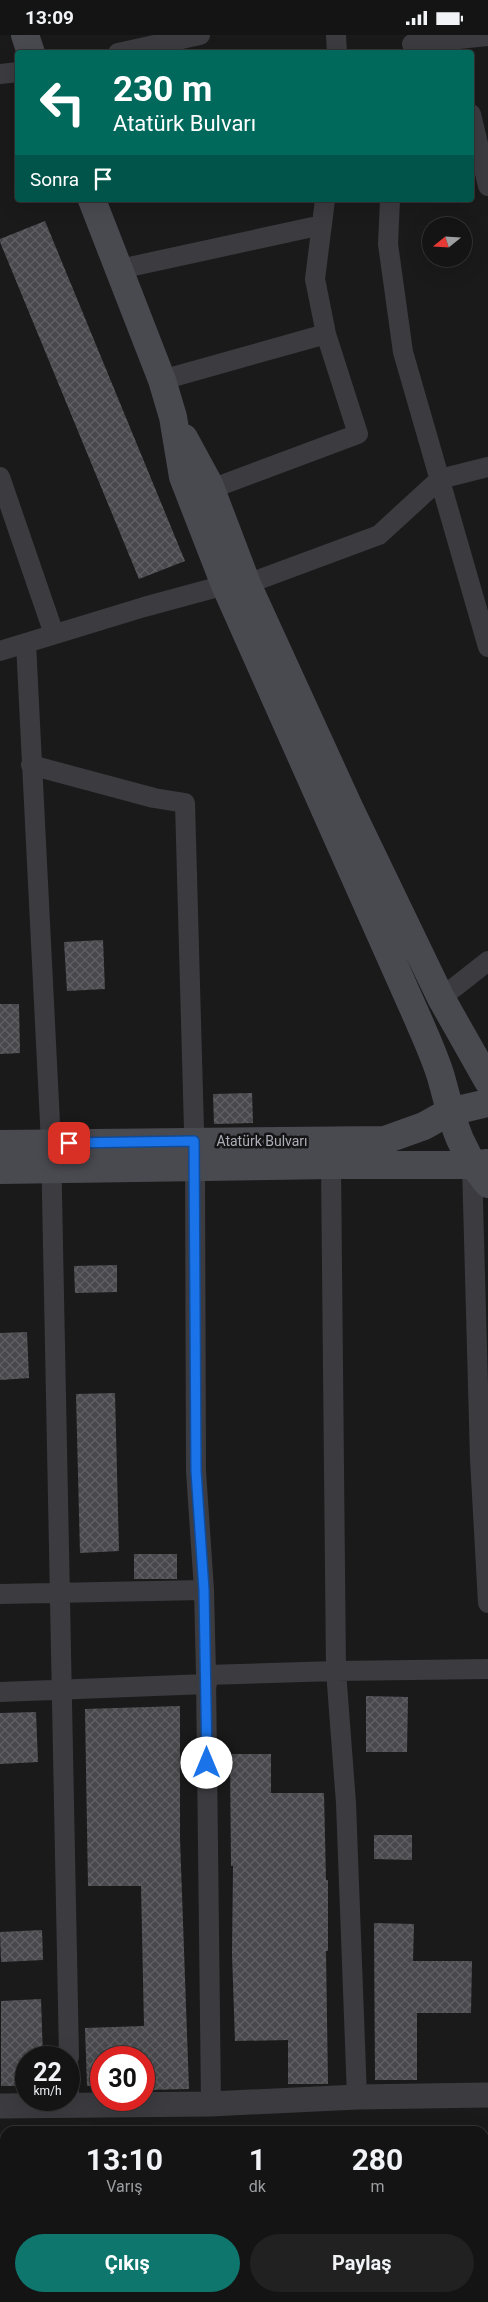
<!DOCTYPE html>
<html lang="tr">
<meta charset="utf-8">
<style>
body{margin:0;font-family:Roboto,sans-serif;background:#212122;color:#f1f3f6;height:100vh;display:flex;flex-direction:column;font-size:19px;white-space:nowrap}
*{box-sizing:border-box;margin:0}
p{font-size:16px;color:#9d9ea0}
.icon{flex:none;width:28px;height:28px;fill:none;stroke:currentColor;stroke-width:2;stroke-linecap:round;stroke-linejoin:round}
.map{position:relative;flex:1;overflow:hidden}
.sheet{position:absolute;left:0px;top:2091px;width:489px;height:176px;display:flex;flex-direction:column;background:#141414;border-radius:15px 15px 0 0;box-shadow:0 5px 20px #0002,0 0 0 1px #333334}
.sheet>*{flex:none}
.guide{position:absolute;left:15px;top:15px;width:459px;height:152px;border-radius:5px;box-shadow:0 5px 20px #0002,0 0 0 1px #333334;background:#00695c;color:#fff;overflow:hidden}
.needle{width:32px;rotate:252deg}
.fabs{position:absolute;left:422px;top:182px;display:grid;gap:10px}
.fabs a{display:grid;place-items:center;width:50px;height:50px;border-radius:50%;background:#141414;box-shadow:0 5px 20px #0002,0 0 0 1px #333334;font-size:25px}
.speed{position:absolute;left:15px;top:2011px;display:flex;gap:10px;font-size:25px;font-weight:700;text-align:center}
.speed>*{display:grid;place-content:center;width:65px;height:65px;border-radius:50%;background:#141414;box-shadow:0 5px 20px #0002,0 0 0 1px #333334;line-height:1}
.speed small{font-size:12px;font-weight:400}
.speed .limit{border:8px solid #d22;background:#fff;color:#111}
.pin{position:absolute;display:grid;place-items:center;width:42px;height:42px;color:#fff;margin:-21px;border-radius:10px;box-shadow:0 2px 8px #0006}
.me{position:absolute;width:55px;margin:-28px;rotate:0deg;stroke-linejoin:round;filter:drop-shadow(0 0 4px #0008)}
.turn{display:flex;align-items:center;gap:18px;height:105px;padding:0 15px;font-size:22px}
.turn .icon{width:65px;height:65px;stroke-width:2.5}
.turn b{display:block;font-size:35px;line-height:42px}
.then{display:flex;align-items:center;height:48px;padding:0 15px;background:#0003;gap:10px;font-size:19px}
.eta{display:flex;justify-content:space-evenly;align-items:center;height:85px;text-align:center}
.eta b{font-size:30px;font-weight:700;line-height:35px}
.action{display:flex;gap:10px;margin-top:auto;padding:10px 15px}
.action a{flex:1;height:58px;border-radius:30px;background:#0f766e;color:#fff;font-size:20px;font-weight:700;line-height:58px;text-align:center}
.action a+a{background:#212122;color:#f1f3f6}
.status{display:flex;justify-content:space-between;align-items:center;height:35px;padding:0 25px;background:#141414;direction:ltr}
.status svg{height:14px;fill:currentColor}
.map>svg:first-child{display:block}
.building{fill:url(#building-cross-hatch)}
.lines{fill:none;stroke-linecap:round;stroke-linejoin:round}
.minor{stroke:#3c3b40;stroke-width:20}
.tertiary{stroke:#3c3b40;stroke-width:25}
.secondary{stroke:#494950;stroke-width:28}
.route-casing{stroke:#114b97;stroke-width:12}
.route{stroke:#1a73e8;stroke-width:9}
.labels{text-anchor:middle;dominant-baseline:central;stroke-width:5;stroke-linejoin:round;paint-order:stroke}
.street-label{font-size:14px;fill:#aeaeb9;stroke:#151516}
</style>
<div class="status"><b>13:09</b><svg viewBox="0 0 49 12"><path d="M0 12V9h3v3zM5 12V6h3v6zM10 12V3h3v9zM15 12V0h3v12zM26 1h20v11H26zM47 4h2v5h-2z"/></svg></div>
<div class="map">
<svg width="488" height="2267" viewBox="0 0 488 2267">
<defs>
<pattern id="building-cross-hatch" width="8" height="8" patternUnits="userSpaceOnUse" patternTransform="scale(1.25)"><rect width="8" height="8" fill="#49494d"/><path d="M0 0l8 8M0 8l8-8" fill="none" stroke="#616165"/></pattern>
</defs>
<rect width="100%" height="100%" fill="#1a1a1b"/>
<!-- building -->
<path class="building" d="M45 186 185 526 139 544 0 207V204Z
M103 905 105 954 67 956 64 907Z
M0 969H19L20 1018 0 1019Z
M252 1058 253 1088 214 1089 213 1059Z
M117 1230V1257L75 1258 74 1231Z
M27 1297 29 1343 0 1345V1298Z
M115 1358 119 1516 80 1518 76 1359Z
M134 1519H177V1544H134Z
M366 1661 408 1662 407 1717H366Z
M180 1671V1804L189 2054 146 2055 145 2022H101V2051H87L85 1993 144 1991 141 1851H88L85 1674Z
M36 1677 38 1727 0 1729V1678Z
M230 1719H271V1758H324L326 1845H328V1916H326L328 2049H288V2005L235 2006 232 1919 233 1831H231Z
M374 1800H412V1825L374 1824Z
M374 1888 414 1889 413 1926H472L471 1978H417V2045H375Z
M42 1895 43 1925 1 1927 0 1897Z
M41 1964 43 2022H26V2051H1V1966Z"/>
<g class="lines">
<!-- minor -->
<path class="minor" d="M336 0 337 18
M412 9 488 1
M118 18 200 0
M0 39 18 37
M471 79 488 151
M390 165 388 209 403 317 488 612
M120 234 322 190
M162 345 326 299 315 244 325 165
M0 442 54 599
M211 454 358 399 326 299
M26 608 51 1108 69 2022
M0 616 144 572 225 550 247 549 379 500 440 444 488 432
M31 730 154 763 185 768 195 1131 196 1436 204 1555 206 1640 211 2069
M441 963 488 926
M331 1130 336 1636 488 1634
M472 1130 480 1424 488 1568
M0 1559 204 1555
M206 1640 336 1636 346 1768 357 2062
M0 1657 207 1649
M69 2032V2069
M0 2252 5 2251"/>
<!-- tertiary -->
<path class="tertiary" d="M0 2071 211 2069 357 2062 488 2060"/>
<!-- secondary -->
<path class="secondary" d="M25 0 31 18
M92 165 162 345 173 382 183 442 225 550 418 984C426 1003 435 1022 441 1042 453 1085 457 1112 488 1149
M184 403 209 449 247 549 349 772 441 963 488 1046
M0 1109 385 1105 424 1091 449 1077 488 1068
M0 1135 331 1130H472L487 1128"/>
</g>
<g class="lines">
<!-- route casing -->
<g class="route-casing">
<path id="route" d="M69 1108 194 1106 196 1436 204 1555 207 1728"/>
</g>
<!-- route -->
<use href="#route" class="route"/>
</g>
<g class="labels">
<!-- street labels -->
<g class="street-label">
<text x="262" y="1106">Atatürk Bulvarı</text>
</g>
</g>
</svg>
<div class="fabs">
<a><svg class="needle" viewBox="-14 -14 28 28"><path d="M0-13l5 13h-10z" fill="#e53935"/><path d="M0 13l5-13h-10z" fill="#9d9ea0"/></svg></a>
</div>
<div class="speed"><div>22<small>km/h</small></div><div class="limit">30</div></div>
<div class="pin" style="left:69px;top:1108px;background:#d93025"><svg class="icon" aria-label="arrive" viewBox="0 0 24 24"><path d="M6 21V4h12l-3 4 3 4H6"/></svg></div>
<svg class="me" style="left:207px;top:1728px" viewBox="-20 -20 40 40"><circle r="19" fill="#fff"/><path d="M0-13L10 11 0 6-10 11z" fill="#1a73e8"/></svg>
<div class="guide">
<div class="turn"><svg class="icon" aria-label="left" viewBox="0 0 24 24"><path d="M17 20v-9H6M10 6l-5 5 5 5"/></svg><div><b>230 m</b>Atatürk Bulvarı</div></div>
<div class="then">Sonra<svg class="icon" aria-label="arrive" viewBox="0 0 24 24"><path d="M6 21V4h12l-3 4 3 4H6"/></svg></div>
</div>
<section class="sheet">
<div class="eta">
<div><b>13:10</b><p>Varış</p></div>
<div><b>1</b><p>dk</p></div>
<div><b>280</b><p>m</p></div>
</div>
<div class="action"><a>Çıkış</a><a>Paylaş</a></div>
</section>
</div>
